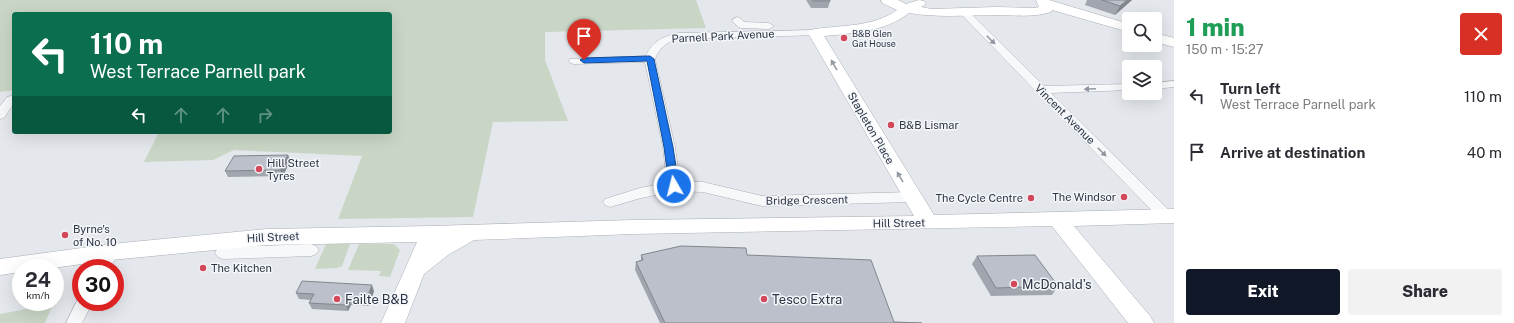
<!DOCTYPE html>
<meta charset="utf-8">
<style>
body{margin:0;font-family:"Public Sans",sans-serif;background:#f2f2f3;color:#2b2b33;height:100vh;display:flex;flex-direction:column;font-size:15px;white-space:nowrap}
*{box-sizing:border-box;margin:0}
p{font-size:13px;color:#7c7c81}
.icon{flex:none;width:22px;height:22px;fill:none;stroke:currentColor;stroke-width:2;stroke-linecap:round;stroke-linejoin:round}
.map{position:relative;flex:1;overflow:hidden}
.side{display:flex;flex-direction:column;background:#fff;width:340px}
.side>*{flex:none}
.top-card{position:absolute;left:12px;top:12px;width:380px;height:122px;border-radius:4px;box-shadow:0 4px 16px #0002;background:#0b6e4f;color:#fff;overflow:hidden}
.buttons{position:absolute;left:1122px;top:12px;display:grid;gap:8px}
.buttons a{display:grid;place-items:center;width:40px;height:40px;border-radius:4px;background:#fff;box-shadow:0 4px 16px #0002;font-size:20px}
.speed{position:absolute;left:12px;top:259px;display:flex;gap:8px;font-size:20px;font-weight:700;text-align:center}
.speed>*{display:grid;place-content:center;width:52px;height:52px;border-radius:50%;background:#fff;box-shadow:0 4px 16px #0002;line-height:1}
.speed small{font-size:10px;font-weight:400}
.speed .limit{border:6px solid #d22;background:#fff;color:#111}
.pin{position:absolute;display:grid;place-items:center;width:34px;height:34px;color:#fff;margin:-41px -17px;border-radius:50% 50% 50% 0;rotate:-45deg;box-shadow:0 0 4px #0007}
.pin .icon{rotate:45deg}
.me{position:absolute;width:44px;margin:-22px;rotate:352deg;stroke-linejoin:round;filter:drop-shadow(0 0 3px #0008)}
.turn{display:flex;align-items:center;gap:14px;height:84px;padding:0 12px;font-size:18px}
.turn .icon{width:52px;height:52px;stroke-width:2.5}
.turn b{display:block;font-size:28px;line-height:34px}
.lanes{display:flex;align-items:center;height:38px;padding:0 12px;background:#0003;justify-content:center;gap:20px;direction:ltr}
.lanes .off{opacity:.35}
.round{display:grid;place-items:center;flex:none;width:42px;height:42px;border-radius:4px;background:#f2f2f3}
.head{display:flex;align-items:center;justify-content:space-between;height:68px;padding:0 12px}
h1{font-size:24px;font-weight:800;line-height:30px;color:#1e9e55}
.action{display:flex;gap:8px;margin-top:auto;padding:8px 12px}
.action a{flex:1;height:46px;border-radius:4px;background:#111827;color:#fff;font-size:16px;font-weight:800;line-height:46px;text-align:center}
.action a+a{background:#f2f2f3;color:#2b2b33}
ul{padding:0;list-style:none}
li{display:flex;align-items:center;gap:12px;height:56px;padding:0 12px}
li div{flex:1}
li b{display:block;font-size:15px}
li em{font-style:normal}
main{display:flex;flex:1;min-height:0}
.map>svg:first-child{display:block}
.green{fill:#c9d6c5}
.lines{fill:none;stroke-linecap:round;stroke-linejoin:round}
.street-casing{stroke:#a9aeb7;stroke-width:1}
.secondary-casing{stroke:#a9aeb7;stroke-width:1}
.street{fill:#f7f8fa;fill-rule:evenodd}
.secondary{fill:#fff;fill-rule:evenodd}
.wall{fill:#a1a5ae}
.shaded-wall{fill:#83868d}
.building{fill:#bbc0ca;stroke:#83868d}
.oneway{fill:#9196a0}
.oneway2{fill:#959aa2}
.route{fill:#1a73e8;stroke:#114b97}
.poi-dot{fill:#d1495b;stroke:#f4f6f9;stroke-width:1.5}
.labels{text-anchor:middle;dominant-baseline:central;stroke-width:3;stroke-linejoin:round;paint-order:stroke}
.far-poi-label{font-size:9px;fill:#2b3445;stroke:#f4f6f9;text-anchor:start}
.street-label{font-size:11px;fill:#2b3445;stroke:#f4f6f9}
.poi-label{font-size:11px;fill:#2b3445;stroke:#f4f6f9;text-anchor:start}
.near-poi-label{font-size:13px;fill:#2b3445;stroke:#f4f6f9;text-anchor:start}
</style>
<main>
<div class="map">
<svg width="1174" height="323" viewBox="0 0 1174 323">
<rect width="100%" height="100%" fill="#e4e7ec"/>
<!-- green -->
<path class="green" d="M0 0H696L706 28 545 32V60L568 121 493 122 473 217 338 219 362 156 234 150 213 160 144 162 159 132H390V14H14V90L0 92Z
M326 244H350L342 266 337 268 315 269Z
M359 244H394L400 250 390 277 379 276 381 271 348 270Z
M53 304 45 323H0V314Z"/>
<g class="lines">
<!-- street casing -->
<g class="street-casing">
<path id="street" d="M964 9 967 10 1044 86 1129 84V90L1051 93 1171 212 1173 216 1171 220 1166 221 1161 220 961 14 959 12Z
M737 17 740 18 744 22 769 23 774 26 769 29 741 28 738 27 732 20Z
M815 30 819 31 820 33 819 35 679 39C667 41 659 48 655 59L675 147 680 182H703L762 196 912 192 917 194 919 197 917 200 912 202 762 206 703 192 674 191 641 198 610 207 605 205 603 202 605 199 640 188 667 183 663 147 645 62 574 64 570 63 569 61 570 59 646 56C652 41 664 36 679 33Z
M1174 81V87L1155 89V83Z
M11 96H14V103L4 118 0 119V106L7 97Z
M229 234 234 236 236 240 233 247 311 244 316 246 319 250 316 254 311 256 223 259 218 257 215 253 224 236Z
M111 246 116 248 119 252 110 268H94L106 248Z
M79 297H81V302H93L82 323H66Z"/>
</g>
<!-- secondary casing -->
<g class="secondary-casing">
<path id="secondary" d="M881 0H898L906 4 919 0 924 1 926 4 921 7 932 9 996 7 1035 8 1039 7 1036 0H1049L1129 24V32L1052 10 1051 12C1032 18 1015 15 996 15 966 15 939 18 909 13 885 32 853 33 824 36L934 215 1174 209V223L1074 226 1150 316 1154 323H1128L1052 226 633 234 474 240 448 255 424 274 405 323H381L417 242 267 245 111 260 53 268H21V272L0 275V259L111 244 267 229 430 226 633 220 914 216 808 33 810 30 815 29C843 25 874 27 897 10L882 3Z
M1155 33 1174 38V47L1155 42Z"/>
</g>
<!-- street -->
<use href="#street" class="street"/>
<!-- secondary -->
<use href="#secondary" class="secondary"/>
</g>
<!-- wall -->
<path class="wall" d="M806 0H830V1L828 8H811Z
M1087 0H1132L1115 15 1085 5Z
M288 155 290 161 283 176 228 177 225 171Z
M641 255H747L894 322 922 323H660L635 270 636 262 641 260Z
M977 256 1058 286 1052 295 991 296 972 264Z
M374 291 369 306 351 305 348 311 312 309 309 303 311 300 299 299 296 293Z"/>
<!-- shaded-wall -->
<path class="shaded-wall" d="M1127 0H1132L1115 15 1120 6Z
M288 155 290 161 283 176 280 170Z
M372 285 374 291 369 306 366 300Z
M349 299 351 305 348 311 346 305Z"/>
<!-- building -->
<path class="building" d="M812 0H830V1H813Z
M1102 0H1127L1120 6Z
M288 155 280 170 225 171 234 156Z
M681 246 746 248 747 255 871 260 894 322 922 323H665L636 262 643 260 641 255Z
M1035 255 1058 286 996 288 977 256Z
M302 281 372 285 366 300 349 299 346 305 309 303 314 294 296 293Z"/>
<!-- one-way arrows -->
<defs><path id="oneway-solid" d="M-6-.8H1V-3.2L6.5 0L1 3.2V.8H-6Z"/></defs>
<g class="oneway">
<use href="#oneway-solid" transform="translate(991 40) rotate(45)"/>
<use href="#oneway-solid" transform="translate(1090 89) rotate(178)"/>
<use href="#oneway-solid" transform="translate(1102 152) rotate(45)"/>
</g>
<g class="oneway2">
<use href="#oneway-solid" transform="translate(834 65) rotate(-120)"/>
<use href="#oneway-solid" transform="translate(900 177) rotate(-120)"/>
</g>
<!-- route -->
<path class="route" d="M650 56 654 59 673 147 679 186 674 189 669 186 664 147 647 61 584 63 580 60 584 58Z"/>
<!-- markers -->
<g class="poi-dot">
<circle cx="844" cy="38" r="4"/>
<circle cx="891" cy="125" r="4"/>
<circle cx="259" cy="169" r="4"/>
<circle cx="1124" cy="197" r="4"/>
<circle cx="1031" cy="198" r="4"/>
<circle cx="65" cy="235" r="4"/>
<circle cx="203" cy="268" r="4"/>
<circle cx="1014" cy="284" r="4"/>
<circle cx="337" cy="299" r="4"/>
<circle cx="764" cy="299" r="4"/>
</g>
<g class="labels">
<!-- far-poi labels -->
<g class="far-poi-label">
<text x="852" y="33">B&amp;B Glen<tspan x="852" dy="10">Gat House</tspan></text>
</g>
<!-- street labels -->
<g class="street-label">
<text transform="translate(723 36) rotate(-3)">Parnell Park Avenue</text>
<text transform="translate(1065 114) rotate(45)">Vincent Avenue</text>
<text transform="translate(871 128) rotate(60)">Stapleton Place</text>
<text transform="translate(807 200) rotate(-1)">Bridge Crescent</text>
<text transform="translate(899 223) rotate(-1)">Hill Street</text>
<text transform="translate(273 237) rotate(-3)">Hill Street</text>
</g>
<!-- poi labels -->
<g class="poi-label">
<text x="899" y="125">B&amp;B Lismar</text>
<text x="267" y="163">Hill Street<tspan x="267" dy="13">Tyres</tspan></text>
<text x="1116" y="197" text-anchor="end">The Windsor</text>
<text x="1023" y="198" text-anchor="end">The Cycle Centre</text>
<text x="73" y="229">Byrne's<tspan x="73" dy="13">of No. 10</tspan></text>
<text x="211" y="268">The Kitchen</text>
</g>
<!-- near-poi labels -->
<g class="near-poi-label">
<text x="1022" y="284">McDonald's</text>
<text x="345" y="299">Failte B&amp;B</text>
<text x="772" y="299">Tesco Extra</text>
</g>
</g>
</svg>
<div class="buttons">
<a><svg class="icon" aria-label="search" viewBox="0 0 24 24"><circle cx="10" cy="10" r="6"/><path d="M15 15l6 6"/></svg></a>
<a><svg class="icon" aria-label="layers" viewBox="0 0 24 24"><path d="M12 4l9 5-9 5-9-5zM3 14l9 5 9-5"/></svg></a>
</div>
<div class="speed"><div>24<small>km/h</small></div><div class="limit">30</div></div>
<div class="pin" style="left:584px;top:60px;background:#d93025"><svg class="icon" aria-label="arrive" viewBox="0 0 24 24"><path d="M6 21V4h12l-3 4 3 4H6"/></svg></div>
<svg class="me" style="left:674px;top:186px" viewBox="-20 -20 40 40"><circle r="17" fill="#1a73e8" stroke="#fff" stroke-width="3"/><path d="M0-11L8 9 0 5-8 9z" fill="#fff"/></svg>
<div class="top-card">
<div class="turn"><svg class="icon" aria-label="left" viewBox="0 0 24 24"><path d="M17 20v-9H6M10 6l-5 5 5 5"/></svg><div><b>110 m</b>West Terrace Parnell park</div></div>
<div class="lanes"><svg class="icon" aria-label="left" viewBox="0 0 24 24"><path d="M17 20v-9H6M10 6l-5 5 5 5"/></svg><svg class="icon off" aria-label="ahead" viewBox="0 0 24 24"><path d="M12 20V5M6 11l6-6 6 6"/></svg><svg class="icon off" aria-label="ahead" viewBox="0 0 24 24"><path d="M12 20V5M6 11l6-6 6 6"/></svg><svg class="icon off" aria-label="right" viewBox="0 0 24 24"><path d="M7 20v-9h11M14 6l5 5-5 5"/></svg></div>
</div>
</div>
<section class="side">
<div class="head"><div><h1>1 min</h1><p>150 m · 15:27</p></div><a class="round" style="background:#d93025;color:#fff"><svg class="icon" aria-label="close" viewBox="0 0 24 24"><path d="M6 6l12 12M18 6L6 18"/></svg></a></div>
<ul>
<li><svg class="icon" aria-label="left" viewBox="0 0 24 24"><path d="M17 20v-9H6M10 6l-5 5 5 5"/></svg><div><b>Turn left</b><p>West Terrace Parnell park</p></div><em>110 m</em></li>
<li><svg class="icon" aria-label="arrive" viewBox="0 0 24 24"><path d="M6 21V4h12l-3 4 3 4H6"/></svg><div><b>Arrive at destination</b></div><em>40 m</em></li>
</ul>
<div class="action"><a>Exit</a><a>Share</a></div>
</section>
</main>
